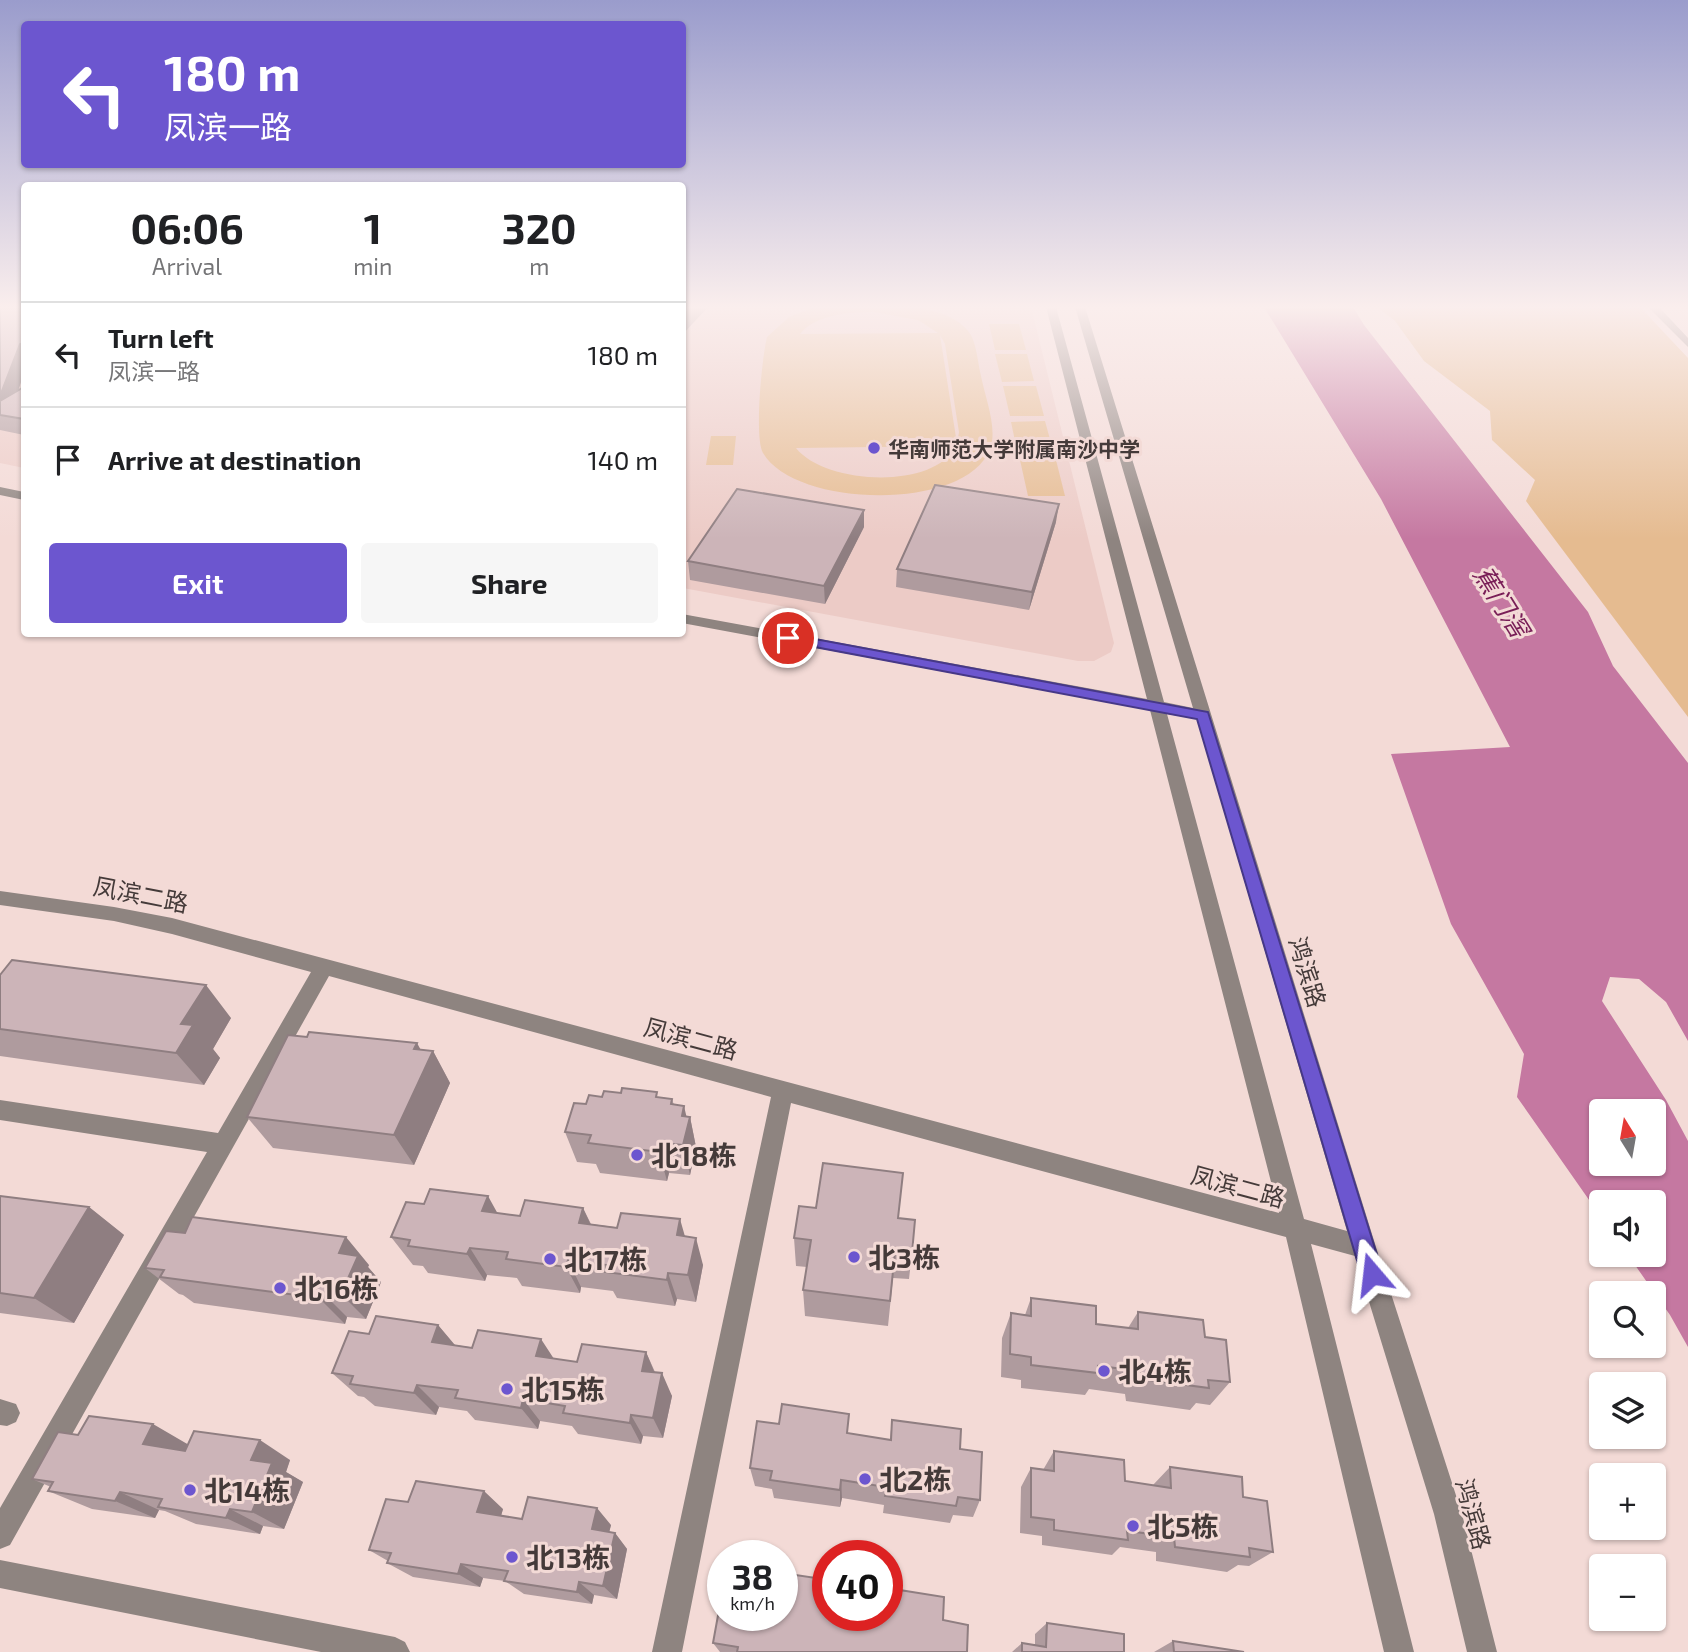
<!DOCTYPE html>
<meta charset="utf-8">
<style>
body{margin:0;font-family:"Exo 2","Noto Sans SC",sans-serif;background:#f6f6f6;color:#202124;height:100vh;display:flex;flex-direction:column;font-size:26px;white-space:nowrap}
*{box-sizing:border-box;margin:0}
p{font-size:23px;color:#757577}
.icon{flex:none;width:38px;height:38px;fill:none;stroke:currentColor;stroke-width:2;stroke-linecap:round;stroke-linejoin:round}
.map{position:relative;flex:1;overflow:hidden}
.details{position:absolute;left:21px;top:182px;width:665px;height:455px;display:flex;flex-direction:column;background:#fff;border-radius:7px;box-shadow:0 2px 5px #0004}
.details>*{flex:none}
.top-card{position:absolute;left:21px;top:21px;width:665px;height:147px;border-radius:7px;box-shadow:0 2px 5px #0004;background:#6c56cf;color:#fff;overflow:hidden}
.needle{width:46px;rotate:349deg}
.tools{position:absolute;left:1589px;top:1099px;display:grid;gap:14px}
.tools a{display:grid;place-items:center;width:77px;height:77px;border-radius:7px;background:#fff;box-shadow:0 2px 5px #0004;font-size:35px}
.speed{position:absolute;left:707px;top:1540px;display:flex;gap:14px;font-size:35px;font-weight:700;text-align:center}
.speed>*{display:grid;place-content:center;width:91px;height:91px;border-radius:50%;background:#fff;box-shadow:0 2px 5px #0004;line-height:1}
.speed small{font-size:18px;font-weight:400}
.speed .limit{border:10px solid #d22;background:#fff;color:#111}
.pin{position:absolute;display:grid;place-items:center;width:60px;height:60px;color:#fff;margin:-30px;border:4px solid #fff;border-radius:50%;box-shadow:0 2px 7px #0007}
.me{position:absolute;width:77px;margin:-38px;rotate:343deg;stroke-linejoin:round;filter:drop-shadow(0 0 5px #0008)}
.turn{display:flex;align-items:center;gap:24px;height:147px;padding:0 28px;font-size:32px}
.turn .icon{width:91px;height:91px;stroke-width:2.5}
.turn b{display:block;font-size:49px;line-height:60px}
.eta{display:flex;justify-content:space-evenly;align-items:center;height:119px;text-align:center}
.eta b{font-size:42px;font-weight:700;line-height:49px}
.cta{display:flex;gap:14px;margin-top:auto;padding:14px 28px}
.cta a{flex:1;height:80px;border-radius:7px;background:#6c56cf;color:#fff;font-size:28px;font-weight:700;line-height:80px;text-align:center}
.cta a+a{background:#f6f6f6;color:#202124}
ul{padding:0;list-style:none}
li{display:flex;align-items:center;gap:21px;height:105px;padding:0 28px;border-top:2px solid #e0e0e0}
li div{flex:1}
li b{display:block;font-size:26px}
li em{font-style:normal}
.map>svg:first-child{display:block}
.built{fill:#eccbc6}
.green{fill:#e5bb90;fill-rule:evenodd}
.water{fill:#c578a1;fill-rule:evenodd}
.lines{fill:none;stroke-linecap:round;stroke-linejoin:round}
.minor{fill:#8e8480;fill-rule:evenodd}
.wall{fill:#af9b9e}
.shaded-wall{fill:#8f7e81}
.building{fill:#ccb4b8;stroke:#8f7e81;stroke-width:2}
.route{fill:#6c56cf;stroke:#463887;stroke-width:2}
.poi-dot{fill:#6c56cf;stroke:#f3dad6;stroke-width:2.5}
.labels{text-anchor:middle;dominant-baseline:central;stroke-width:6;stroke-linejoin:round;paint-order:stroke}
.far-poi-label{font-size:21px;font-weight:bold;fill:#443a39;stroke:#f3dad6;text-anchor:start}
.street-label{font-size:24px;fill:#443a39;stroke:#f3dad6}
.water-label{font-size:26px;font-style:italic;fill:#791e57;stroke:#f3dad6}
.near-poi-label{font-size:28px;font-weight:bold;fill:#443a39;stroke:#f3dad6;text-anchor:start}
</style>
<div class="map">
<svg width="1688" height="1652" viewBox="0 0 1688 1652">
<rect width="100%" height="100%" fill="#f3dad6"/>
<!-- built -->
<path class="built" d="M0 307H24V468L0 463Z
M682 307H1031L1114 643 1111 652 1094 661H1078L683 588Z"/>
<!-- green -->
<path class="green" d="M815 307C856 307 946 295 971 335 977 347 978 364 981 376 985 397 998 429 990 449 966 512 795 508 763 453 754 437 762 357 767 337L789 317ZM874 312 918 320 938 333 800 334C816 314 850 312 874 312ZM940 335 945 344 959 432 957 444ZM956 446C933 491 824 484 796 448Z
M1377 307H1640L1688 358V717L1526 501 1535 480 1492 440 1490 411 1424 361 1395 321Z
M989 324H1019L1026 350H995Z
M995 354H1027L1034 381 1002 382Z
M1003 386H1036L1044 416H1010Z
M1045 421 1054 454 1018 455 1011 422Z
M711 436H736L733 465H706Z
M1020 460H1056L1065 496H1028Z"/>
<!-- water -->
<path class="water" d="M1264 307H1353L1364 325 1588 612 1613 666 1688 763V1041L1666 1002 1639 979 1610 977 1602 1001 1666 1100 1688 1141V1347L1670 1315 1628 1255H1654V1202H1601V1217L1517 1097 1524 1054 1451 924 1391 754 1510 747 1381 499ZM1601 1111H1654V1164H1601Z"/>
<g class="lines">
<!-- minor -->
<path class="minor" d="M1046 307H1056L1164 702 1193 708 1075 307H1085L1376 1247 1462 1514 1497 1652H1467L1434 1514 1355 1256 1311 1244 1414 1652H1384L1286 1237 791 1103 682 1652H652L771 1097 329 976 10 1545 0 1549V1508L207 1152 0 1120V1100L218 1133 311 972 172 934 114 921 0 905V891L114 907 172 918 1279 1213 1150 710 682 623V614L1147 699ZM1167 714 1197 719 1347 1231 1304 1219Z
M1648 307H1659L1688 338V347Z
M0 487 24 492V500L0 495Z
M0 1399 16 1404 20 1413 16 1422 7 1426 0 1425Z
M0 1560 395 1637 405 1642 410 1652H321L0 1588Z"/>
</g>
<!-- wall -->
<path class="wall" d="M0 307H24V373L18 391 24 387V435L0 430Z
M1056 522 1029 610 896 587 897 569Z
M864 527 825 604 690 580 688 561Z
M0 975 231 1018 213 1049 220 1058 204 1085 0 1056Z
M420 1050 433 1051 450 1083 414 1165 273 1148 247 1117Z
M602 1097H658L672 1099 674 1105 686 1116 690 1117 696 1147 690 1175 669 1173 667 1181 600 1173 596 1164 577 1162 565 1132 586 1104Z
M0 1196 89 1207 124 1235 74 1323 0 1313Z
M583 1208 591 1224 685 1236 703 1265 696 1302 677 1299 675 1306 617 1298 613 1291 581 1287 580 1293 522 1286 517 1278 487 1275 485 1281 428 1273 423 1266 413 1265 391 1237 498 1213 520 1216Z
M898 1218 912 1253 909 1279 893 1278 888 1326 805 1316 803 1290 807 1267 796 1266 794 1238Z
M369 1265 368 1267 381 1282 366 1319 347 1317 345 1324 194 1303 183 1295 179 1294 145 1268Z
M1031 1298 1096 1324 1128 1328 1138 1312 1205 1337 1230 1382 1210 1405 1196 1403 1190 1410 1126 1401 1125 1394 1089 1389 1085 1395 1021 1388V1380L1001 1377 1002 1338 1011 1313 1025 1315Z
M438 1325 455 1345 577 1362 646 1352 655 1372 672 1396 663 1438 643 1436 641 1444 578 1434 572 1426 540 1421 538 1429 475 1420 467 1411 439 1407 436 1415 375 1406 364 1397 358 1396 332 1373 369 1334Z
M892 1420 960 1449 980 1500 973 1517 953 1515 950 1523 883 1513 884 1505 842 1498 840 1507 774 1498 772 1489 755 1486 750 1468 849 1434 890 1440Z
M78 1435 188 1444 290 1460 286 1472 303 1482 284 1529 263 1526 260 1534 196 1524 165 1511 159 1510 155 1518 92 1509 48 1491 51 1487 32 1479Z
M1054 1451 1125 1481 1153 1485 1170 1467 1243 1497 1273 1552 1249 1566 1238 1565 1227 1572 1156 1561V1552L1120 1547 1112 1555 1042 1545V1536L1020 1533 1021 1487 1031 1468 1043 1470Z
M408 1502 503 1509 501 1516 522 1519 611 1525 609 1532 615 1533 627 1549 617 1599 594 1595 592 1604 524 1594 505 1581 483 1578 480 1587 413 1577 387 1563 388 1561 369 1550Z
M824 1592 823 1603 943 1620 967 1652H720L713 1643 723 1615Z
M1047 1623 1124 1652H1012L1022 1643 1035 1645V1634Z
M1173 1641 1244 1652H1154Z"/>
<!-- shaded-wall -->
<path class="shaded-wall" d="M692 307H708L682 335V317Z
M24 343V373L9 417 0 408V396L20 344Z
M1059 504 1056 522 1029 610 1032 592Z
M864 510V527L825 604 824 586Z
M206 985 231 1018 213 1049 220 1058 204 1085 176 1053 181 1024Z
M417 1043 428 1063 433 1051 450 1083 414 1165 394 1135 414 1049Z
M684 1106 688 1123 690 1117 696 1147 690 1175 683 1145 682 1116Z
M661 1143 669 1173 667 1181 659 1152Z
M488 1196 504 1225 482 1211Z
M89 1207 124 1235 74 1323 34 1298Z
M583 1208 596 1236 579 1223Z
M680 1219 688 1247 677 1235Z
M346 1237 369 1265 368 1267 381 1282 366 1319 341 1294 339 1253Z
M696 1238 703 1265 696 1302 688 1275Z
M470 1248 487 1275 485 1281 467 1254Z
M568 1260 581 1287 580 1293 566 1267Z
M668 1273 677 1299 675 1306 667 1280Z
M322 1292 347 1317 345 1324 319 1298Z
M438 1325 458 1349 432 1342Z
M541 1339 556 1362 536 1356Z
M646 1352 656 1376 642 1371Z
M662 1373 672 1396 663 1438 653 1418Z
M417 1385 439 1407 436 1415 414 1393Z
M523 1399 540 1421 538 1429 521 1408Z
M631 1415 643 1436 641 1444 630 1423Z
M153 1424 189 1445 180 1464 143 1444Z
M260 1440 290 1460 286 1472 303 1482 284 1529 252 1512 251 1460Z
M841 1480 842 1498 840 1507V1490Z
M484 1491 503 1509 497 1529 477 1512Z
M120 1492 159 1510 155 1518 115 1501Z
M597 1508 611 1525 606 1545 592 1529Z
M230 1509 263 1526 260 1534 226 1518Z
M615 1533 627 1549 617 1599 603 1586Z
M461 1564 483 1578 480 1587 458 1574Z
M823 1579 824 1592 821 1614 820 1602Z
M579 1582 594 1595 592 1604 577 1592Z"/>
<!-- building -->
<path class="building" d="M0 307H24V343L20 344 0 396Z
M682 307H692L682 317Z
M24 387V419L0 415V401Z
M935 485 1059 504 1032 592 897 569Z
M737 489 864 510 824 586 688 561Z
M12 960 206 985 181 1024 193 1025 176 1053 0 1029V975Z
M309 1032 417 1043 414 1049 433 1051 394 1135 247 1117 288 1035 307 1037Z
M622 1088 657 1092 656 1097 672 1099 671 1104 684 1106 682 1116 690 1117 683 1145 661 1143 659 1152 588 1143 591 1135 565 1132 574 1103 586 1104 589 1095 602 1097 604 1091 621 1093Z
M823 1163 903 1173 898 1218 915 1220 912 1253 895 1251 890 1301 803 1290 811 1240 794 1238 799 1206 816 1208Z
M430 1189 488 1196 482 1211 520 1216 525 1200 583 1208 579 1223 617 1228 621 1213 680 1219 677 1235 696 1238 688 1275 668 1273 667 1280 605 1272 607 1265 568 1260 566 1267 506 1259 508 1252 470 1248 467 1254 408 1246 410 1240 391 1237 406 1202 424 1204Z
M0 1196 89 1207 34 1298 0 1293Z
M192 1217 346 1237 339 1253 358 1256 341 1294 322 1292 319 1298 160 1277 164 1270 145 1268 166 1231 185 1233Z
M1031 1298 1096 1306V1324L1138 1329V1312L1203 1320 1205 1337 1226 1340 1230 1382 1208 1380 1209 1388 1141 1379 1140 1371 1098 1366V1373L1031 1365V1357L1010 1354 1011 1313 1031 1316Z
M376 1316 438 1325 432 1342 472 1348 478 1330 541 1339 536 1356 577 1362 582 1344 646 1352 642 1371 662 1373 653 1418 631 1415 630 1423 563 1413 565 1406 523 1399 521 1408 455 1398 458 1390 417 1385 414 1393 350 1384 353 1376 332 1373 349 1331 369 1334Z
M782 1404 849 1414 847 1433 891 1440 892 1420 961 1429 960 1449 982 1452 980 1500 958 1497 956 1506 885 1496 886 1487 841 1480 840 1490 770 1480 772 1471 750 1468 757 1421 779 1424Z
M89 1416 153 1424 143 1444 185 1451 194 1431 260 1440 251 1460 272 1463 252 1512 230 1509 226 1518 158 1507 162 1499 120 1492 115 1501 48 1491 53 1482 32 1479 58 1432 78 1435Z
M1054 1451 1124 1460 1125 1481 1171 1488 1170 1467 1242 1477 1243 1497 1267 1501 1273 1552 1249 1548 1250 1557 1175 1547 1174 1537 1127 1531 1128 1540 1054 1530V1520L1031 1517V1468L1054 1471Z
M416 1481 484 1491 477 1512 522 1519 528 1497 597 1508 592 1529 615 1533 603 1586 579 1582 577 1592 504 1581 508 1571 461 1564 458 1574 387 1563 391 1553 369 1550 386 1499 408 1502Z
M782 1573 823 1579 820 1602 828 1603V1615H887V1588L944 1597 943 1620 968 1625 967 1652H737L738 1647 713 1643 723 1588V1615H782Z
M1047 1623 1124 1634V1652H1022V1643L1046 1647Z
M1173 1641 1244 1652H1174Z"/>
<!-- sky -->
<linearGradient id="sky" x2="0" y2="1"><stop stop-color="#9a9ccc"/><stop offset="0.57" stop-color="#faeeed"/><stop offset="1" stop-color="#faeeed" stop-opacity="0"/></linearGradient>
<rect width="1688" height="539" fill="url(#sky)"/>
<!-- route -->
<path class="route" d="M788 634 1208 712 1383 1274 1380 1282 1372 1285 1365 1282 1361 1274 1197 719 783 641 781 638Z"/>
<!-- markers -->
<g class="poi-dot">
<circle cx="874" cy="448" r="7"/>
<circle cx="637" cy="1155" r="7"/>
<circle cx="854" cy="1257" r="7"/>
<circle cx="550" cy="1259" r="7"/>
<circle cx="280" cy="1288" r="7"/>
<circle cx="1104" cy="1371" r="7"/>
<circle cx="507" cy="1389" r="7"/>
<circle cx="865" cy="1479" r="7"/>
<circle cx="190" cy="1490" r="7"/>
<circle cx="1133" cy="1526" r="7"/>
<circle cx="512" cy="1557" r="7"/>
</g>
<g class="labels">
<!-- far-poi labels -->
<g class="far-poi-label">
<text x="888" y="448">华南师范大学附属南沙中学</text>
</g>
<!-- street labels -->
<g class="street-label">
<text transform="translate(141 894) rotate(11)">凤滨二路</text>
<text transform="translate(1308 972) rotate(73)">鸿滨路</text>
<text transform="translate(691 1038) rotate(15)">凤滨二路</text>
<text transform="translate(1238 1186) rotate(15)">凤滨二路</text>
<text transform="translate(1474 1514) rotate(75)">鸿滨路</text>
</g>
<!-- water labels -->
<g class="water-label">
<text transform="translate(1502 601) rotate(58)">蕉门滘</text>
</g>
<!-- near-poi labels -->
<g class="near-poi-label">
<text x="651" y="1155">北18栋</text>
<text x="868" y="1257">北3栋</text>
<text x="564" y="1259">北17栋</text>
<text x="294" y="1288">北16栋</text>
<text x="1118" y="1371">北4栋</text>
<text x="521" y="1389">北15栋</text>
<text x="879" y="1479">北2栋</text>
<text x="204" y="1490">北14栋</text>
<text x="1147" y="1526">北5栋</text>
<text x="526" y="1557">北13栋</text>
</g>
</g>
</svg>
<div class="tools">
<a><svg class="needle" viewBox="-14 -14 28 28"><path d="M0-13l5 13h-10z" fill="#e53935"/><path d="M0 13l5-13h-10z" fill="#757577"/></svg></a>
<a><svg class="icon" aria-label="sound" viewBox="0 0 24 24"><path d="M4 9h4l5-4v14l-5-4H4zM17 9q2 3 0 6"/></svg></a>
<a><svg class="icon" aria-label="search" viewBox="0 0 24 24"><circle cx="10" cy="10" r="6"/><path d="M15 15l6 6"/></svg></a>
<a><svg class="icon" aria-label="layers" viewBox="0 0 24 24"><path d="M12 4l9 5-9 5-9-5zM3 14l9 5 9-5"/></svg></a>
<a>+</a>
<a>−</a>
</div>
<div class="speed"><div>38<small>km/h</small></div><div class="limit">40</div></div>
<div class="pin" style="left:788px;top:638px;background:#d93025"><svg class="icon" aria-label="arrive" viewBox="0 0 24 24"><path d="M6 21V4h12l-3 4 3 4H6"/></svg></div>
<svg class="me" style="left:1372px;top:1274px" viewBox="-20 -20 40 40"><path d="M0-17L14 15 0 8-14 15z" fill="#6c56cf" stroke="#fff" stroke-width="4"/></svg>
<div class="top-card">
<div class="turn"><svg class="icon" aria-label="left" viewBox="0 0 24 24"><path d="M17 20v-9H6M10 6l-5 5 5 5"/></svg><div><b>180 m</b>凤滨一路</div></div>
</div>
<section class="details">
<div class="eta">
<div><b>06:06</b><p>Arrival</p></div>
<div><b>1</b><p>min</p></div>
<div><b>320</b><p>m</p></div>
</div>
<ul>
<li><svg class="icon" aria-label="left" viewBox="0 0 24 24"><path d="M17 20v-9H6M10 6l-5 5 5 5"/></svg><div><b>Turn left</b><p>凤滨一路</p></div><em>180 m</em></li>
<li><svg class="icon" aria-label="arrive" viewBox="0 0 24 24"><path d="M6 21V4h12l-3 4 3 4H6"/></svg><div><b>Arrive at destination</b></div><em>140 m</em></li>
</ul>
<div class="cta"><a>Exit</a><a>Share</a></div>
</section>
</div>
